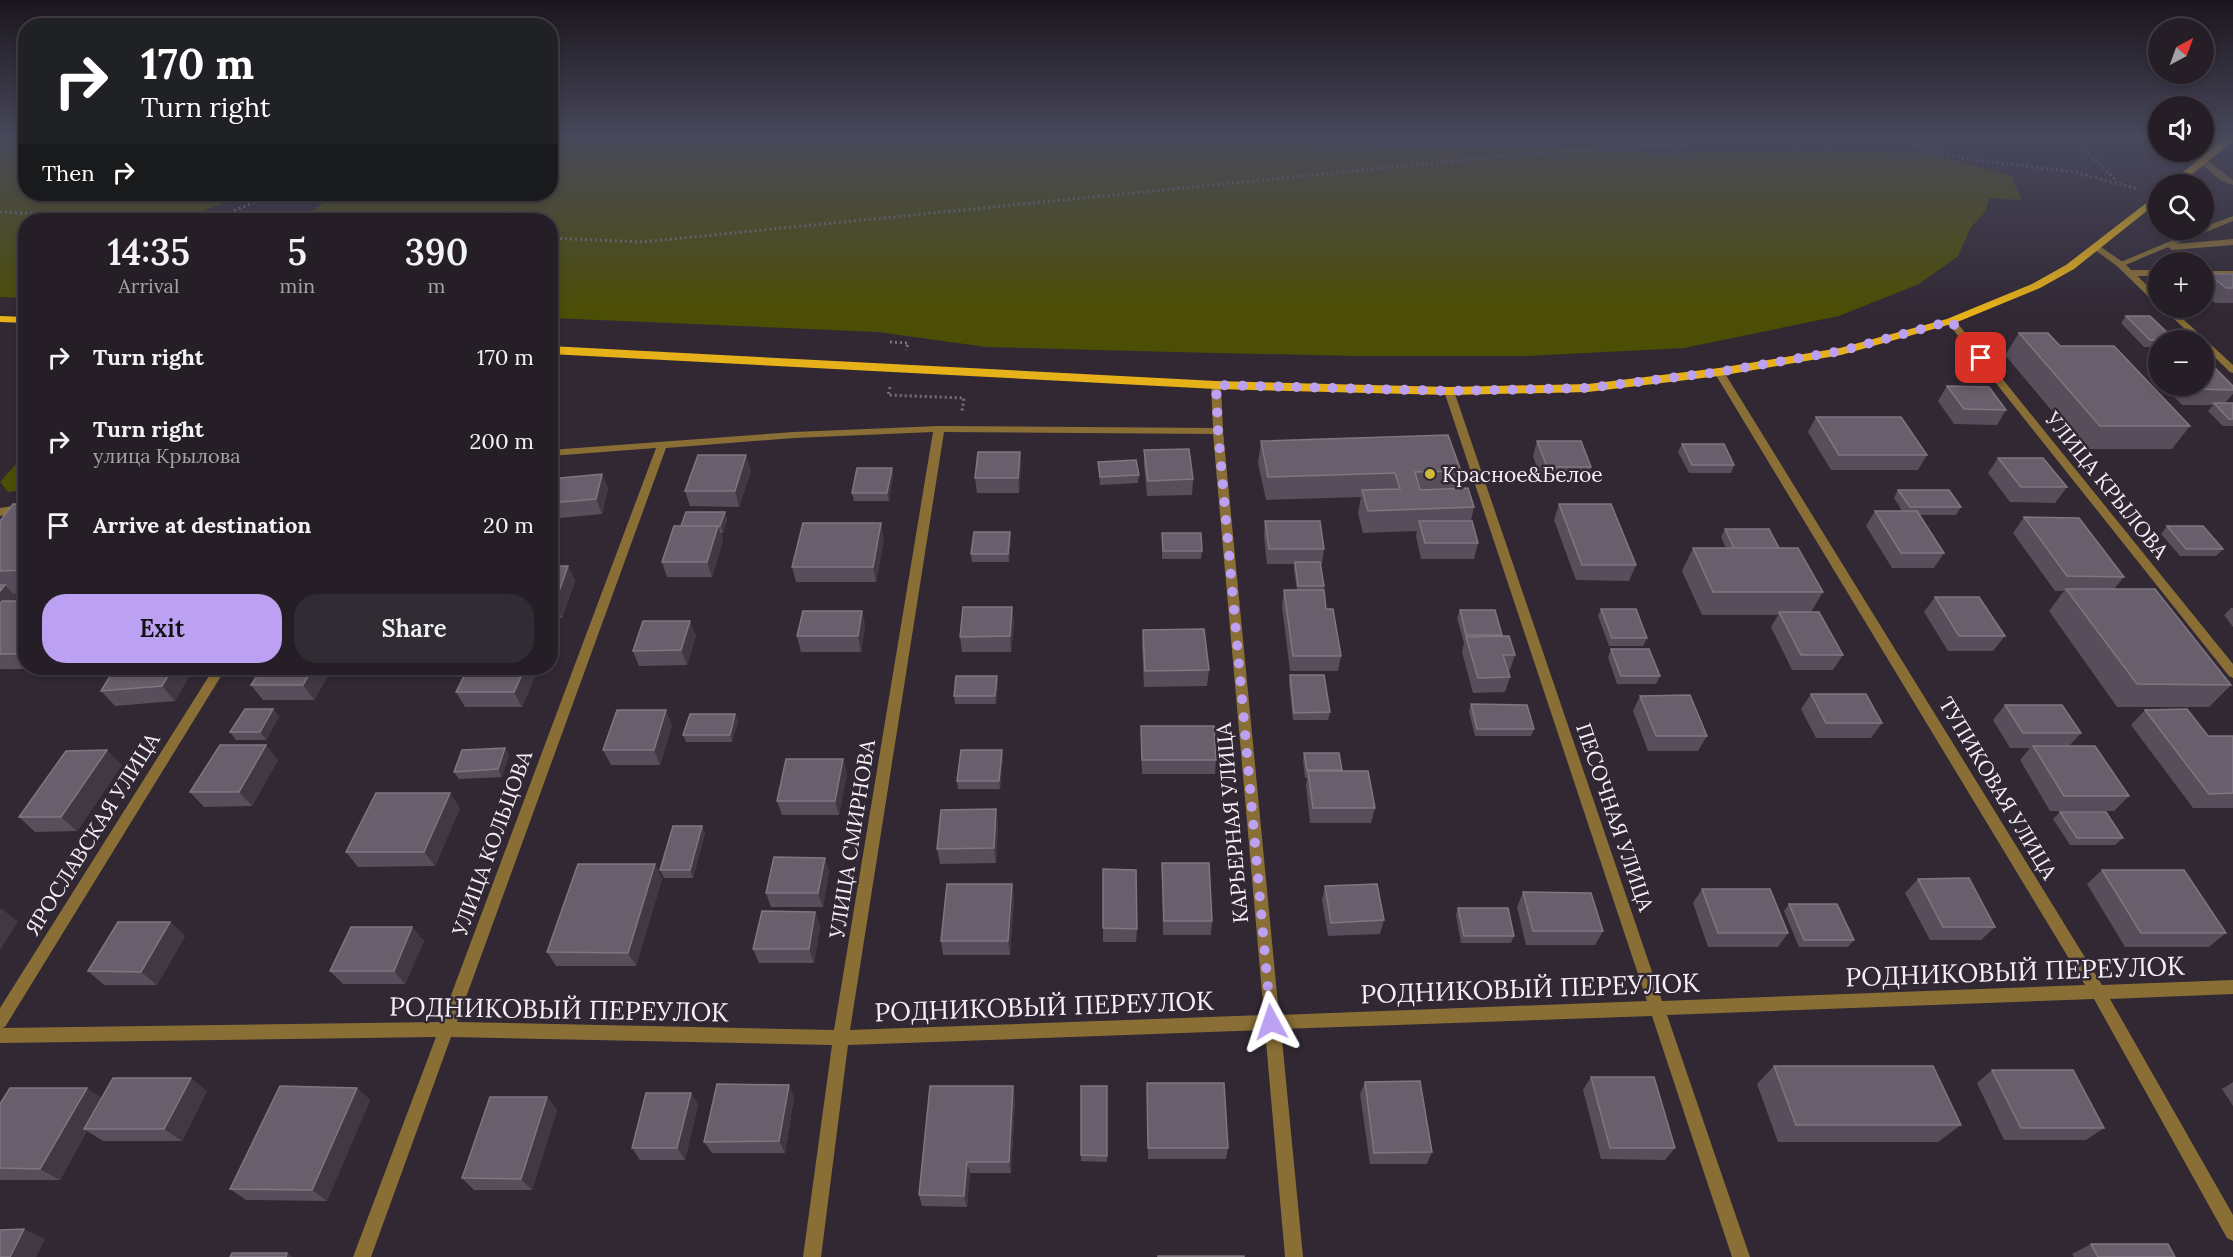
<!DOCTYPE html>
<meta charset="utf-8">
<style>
body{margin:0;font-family:Lora,serif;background:#312b33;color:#f1f3f6;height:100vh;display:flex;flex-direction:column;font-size:22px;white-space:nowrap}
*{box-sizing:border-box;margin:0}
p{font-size:20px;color:#a3a2a7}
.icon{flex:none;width:33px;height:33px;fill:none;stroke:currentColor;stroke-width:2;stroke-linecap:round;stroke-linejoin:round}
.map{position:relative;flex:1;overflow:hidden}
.details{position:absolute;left:18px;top:213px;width:540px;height:462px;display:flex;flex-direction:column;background:#251e27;border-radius:24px;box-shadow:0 3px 9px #0003,0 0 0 2px #423c44}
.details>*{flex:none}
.guide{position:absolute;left:18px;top:18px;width:540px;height:183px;border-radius:24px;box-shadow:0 3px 9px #0003,0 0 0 2px #423c44;background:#202124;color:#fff;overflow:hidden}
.needle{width:39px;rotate:41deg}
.fabs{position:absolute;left:2148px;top:18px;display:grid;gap:12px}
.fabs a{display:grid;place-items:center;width:66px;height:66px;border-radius:50%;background:#251e27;box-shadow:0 3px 9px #0003,0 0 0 2px #423c44;font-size:30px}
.pin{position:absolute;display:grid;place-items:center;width:51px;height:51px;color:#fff;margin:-26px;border-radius:12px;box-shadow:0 3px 9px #0006}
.me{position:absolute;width:66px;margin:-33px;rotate:355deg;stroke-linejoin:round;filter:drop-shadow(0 0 4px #0008)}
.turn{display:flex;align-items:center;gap:21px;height:126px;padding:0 24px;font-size:27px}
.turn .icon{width:78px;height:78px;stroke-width:2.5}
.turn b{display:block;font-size:42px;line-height:51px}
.then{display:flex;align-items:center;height:57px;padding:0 24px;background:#0003;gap:12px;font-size:22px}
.eta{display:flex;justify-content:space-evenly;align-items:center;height:102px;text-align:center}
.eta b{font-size:36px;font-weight:600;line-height:42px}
.primary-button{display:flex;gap:12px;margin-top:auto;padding:12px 24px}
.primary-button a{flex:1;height:69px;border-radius:24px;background:#bca0f2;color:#111;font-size:24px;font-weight:600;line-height:69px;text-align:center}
.primary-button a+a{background:#312b33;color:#f1f3f6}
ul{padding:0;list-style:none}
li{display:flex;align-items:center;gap:18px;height:84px;padding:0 24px}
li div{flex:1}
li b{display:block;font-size:22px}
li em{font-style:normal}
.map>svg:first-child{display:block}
.green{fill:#4c4e05}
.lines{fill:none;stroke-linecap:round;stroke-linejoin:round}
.path{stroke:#78707b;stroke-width:3;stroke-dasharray:2 3;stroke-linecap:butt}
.service{fill:#896f35;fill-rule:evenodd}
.minor{fill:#896f35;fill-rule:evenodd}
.primary{fill:#e7b119;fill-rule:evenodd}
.wall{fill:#584e5b}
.shaded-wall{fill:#413844}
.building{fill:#695f6c;stroke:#7f7682;stroke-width:1.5}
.route{stroke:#bca0f2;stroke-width:10;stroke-dasharray:0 18}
.poi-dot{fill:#ceb938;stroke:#312834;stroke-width:2}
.labels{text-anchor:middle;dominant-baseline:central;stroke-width:5;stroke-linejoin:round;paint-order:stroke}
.poi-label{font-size:21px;fill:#f5eff8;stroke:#312834;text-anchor:start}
.street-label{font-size:21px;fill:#f5eff8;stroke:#312834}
.near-street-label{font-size:26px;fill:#f5eff8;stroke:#312834}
</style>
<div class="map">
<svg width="2233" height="1257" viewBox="0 0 2233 1257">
<rect width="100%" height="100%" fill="#312834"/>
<!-- green -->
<path class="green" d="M0 136H25L26 194H247L180 220 164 216 156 220H26L25 298 0 297Z
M551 136H1122L1339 145 1551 148 1652 153 1811 151 1930 153 2012 176 2021 200 1989 198 1986 211 1971 227 1958 256 1919 284 1839 316 1684 348 1526 356H1356L1174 352 986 347 878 332 551 318 550 220H302L334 194H550Z
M25 434V490L8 492 0 482 15 465 24 450Z"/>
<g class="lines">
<!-- path -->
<path class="path" d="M1433 136 1691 141
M1842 136 1857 139
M2070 136 2117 181
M1899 141 1966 159 2074 172 2138 189
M1716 142 2114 139 2120 136
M0 147 26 148
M0 212 185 220
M211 220 275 194
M550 238 642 242 1514 155 1718 142
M890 342 908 343 906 350
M890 387 888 395 964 398 962 411"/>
<!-- service -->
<path class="service" d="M2200 159H2206L2233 180V185L2220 180 2200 163Z
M2233 216V221L2176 244 2233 239V245L2172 250 2168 247 2123 266 2116 264 2197 230H2204V227Z
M2158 270V276H2129L2125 273 2129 270Z
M2204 271H2233V277H2204Z"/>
<!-- minor -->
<path class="minor" d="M2098 245 2123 262 2158 296V304L2155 303 2117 266 2095 250 2094 248Z
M2162 308H2171L2233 365V373L2230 372 2204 347V340H2197Z
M1951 318 1954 319 2233 664V678L2229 676 1948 323V319Z
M1719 369 1724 372 2102 985 2233 980V994L2110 999 2233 1215V1241L2227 1238 2094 999 1667 1015 1750 1257H1732L1652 1016 1281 1029 1303 1257H1285L1265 1030 848 1045 821 1257H803L832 1045 451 1037 371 1257H353L436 1037 0 1043V1008L214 668H226L5 1027 2 1028 441 1022 656 448 550 456V450L794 432 939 426 1213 428 1211 385 1216 382 1221 385 1223 431 1279 1015 1647 1001 1444 391 1449 388 1454 391 1662 1001 2085 985 1714 372ZM933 432 834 1030 457 1022 666 448 794 438ZM944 432 1213 434 1264 1015 850 1030Z
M26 504V512L0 516V508Z"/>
<!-- primary -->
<path class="primary" d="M2227 136H2233V141L2180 184H2169Z
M2158 194V202L2074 269 2040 288 1955 323 1841 355 1719 376 1588 392 1449 395 1216 389 550 354V346L1216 381 1449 387 1588 384 1719 368 1840 348 1947 319 2032 284 2066 265Z
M0 316 26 317V323L0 322Z"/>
</g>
<!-- wall -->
<path class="wall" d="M2209 274H2233V303H2215L2204 293V281Z
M2126 316 2175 340H2158V347H2144L2121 323Z
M2019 333 2190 426 2172 449H2084L2005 355Z
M1947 386 2006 410 1997 425 1954 424 1938 401Z
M2164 386H2233V394L2225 403H2233V426H2223L2208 411 2213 405H2182Z
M1816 417 1927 455 1918 470H1831L1808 432Z
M1261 441 1461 471 1457 489 1474 507 1471 521 1478 543 1474 559H1421L1416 536 1417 531 1363 533 1358 513 1361 497 1266 500 1258 463Z
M1537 441 1591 467 1586 482H1542L1533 456Z
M1682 444 1734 465 1731 473H1689L1678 452Z
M1144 450 1193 479 1192 495 1147 496 1144 465Z
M1020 452 1021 467 1019 493H977L975 478Z
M1998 458 2067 487 2055 503 2010 502 1988 473Z
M1098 462 1139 475 1138 483 1100 485Z
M892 468 893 475 889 501H854L852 493Z
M751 471 739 507 690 506 685 491Z
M602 474 608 489 602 514 550 519V479Z
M1898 490 1961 507 1956 515H1919L1944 553 1934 568H1892L1866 526 1875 511H1902L1894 498Z
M26 504V593L14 594 19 600V601H26V668H43L42 669H0V521Z
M1559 504 1636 565 1629 581 1576 580 1554 520Z
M725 512 727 520 723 533H721L723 541 712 577H667L662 562 681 526Z
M2024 517 2124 577 2114 589 2231 685 2209 707H2117L2049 611 2064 591H2055L2013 533Z
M1265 521 1324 549 1322 564H1321L1324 586V590L1326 609 1341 656 1338 671H1290L1282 606 1284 590H1297L1294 570V564H1267L1264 536Z
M2167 526 2223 549 2216 556H2180L2161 534Z
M1725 529 1779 548 1823 592 1811 612 1843 655 1833 670H1792L1771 627 1778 615H1702L1682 571 1693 548H1726L1721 537Z
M1162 533 1202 551 1201 559H1162Z
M884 539 876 582H796L792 567Z
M1011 539 1009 562H972L971 554Z
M550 566H568L575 581 562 618H550Z
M1935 597 2005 636 1993 651H1948L1924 612Z
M1012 607 1014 623 1011 652H962L960 637Z
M2231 608H2233V627L2224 615Z
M1601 609 1647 638 1643 646H1609L1598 616Z
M1460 610 1502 635V636L1515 655 1510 670H1508L1510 677 1505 692 1473 693 1462 652 1464 643 1457 618Z
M862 611 865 626 861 652H801L797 636Z
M1143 630 1209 670 1207 686 1144 687 1142 645Z
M696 636 687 665 639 666 633 651Z
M1611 649 1660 676 1656 684H1617L1608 657Z
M115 668H182L189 676 175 701 115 706 101 691Z
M538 669 522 707H465L456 692Z
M329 674 314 700H263L251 685Z
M1290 675 1330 712 1328 720H1293L1289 683Z
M998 683 996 704H955L954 696Z
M1811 694 1882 723 1871 738H1816L1801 709Z
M1640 696 1707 736 1698 751H1648L1633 711Z
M1471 704 1534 729 1531 736H1475L1469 712Z
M2005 705 2081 733 2069 746 2129 796 2114 811H2050L2020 760 2030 748H2010L1993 720Z
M273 709 279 717 266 740H236L230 732Z
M2145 710 2208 736H2233V808H2193L2131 725Z
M738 721 732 742H686L683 735Z
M672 725 660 765H611L603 750Z
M1141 726 1216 760 1215 774H1142Z
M505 748 509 755 502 777 459 779 454 772Z
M1304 753 1342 771 1375 808 1371 823H1310L1306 785 1307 778H1305L1303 760Z
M1003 757 1000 789H958L957 781Z
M843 759 847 774 839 815H782L777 801Z
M278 760 252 806 204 807 190 792Z
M122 765 77 831 35 832 19 817Z
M460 808 435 866 358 867 346 852Z
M2060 812 2123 838 2115 845H2070L2053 819Z
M998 823 996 863 940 864 937 849Z
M702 826 705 833 693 878H664L660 870Z
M825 858 829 872 823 907H771L766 893Z
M1162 863 1212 921 1211 935H1163L1162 877Z
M655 864 662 879 636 966H556L547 952Z
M1103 869 1137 929 1136 942H1103Z
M2102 870 2226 933 2209 947H2125L2087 884Z
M1918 879 1995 927 1981 940H1930L1905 893Z
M1012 884 1014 898 1010 955H943L941 941Z
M1325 886 1384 920 1380 934 1328 936 1322 900Z
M1702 889 1788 933 1778 947H1708L1693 903Z
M1523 892 1603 931 1595 945H1526L1517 907Z
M1789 904 1854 940 1848 947H1799L1784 911Z
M1458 908 1514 936 1511 943H1461L1456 915Z
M815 912 820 926 814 963H759L753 949Z
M170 922 185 936 157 985H104L88 971Z
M412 927 424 941 405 984H343L330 971Z
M1774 1066 1961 1125 1938 1142H1778L1757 1084Z
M1992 1070 2104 1128 2086 1140H2004L1977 1083Z
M1591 1077 1675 1148 1665 1160 1601 1159 1583 1090Z
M1365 1082 1432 1152 1427 1164H1370L1360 1094Z
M2233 1082V1106L2222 1089Z
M1147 1083 1228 1148 1226 1159H1148Z
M1013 1086 1015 1098 1011 1173H970L967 1207 922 1206 919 1195Z
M1107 1086V1162L1081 1161V1155Z
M357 1088 370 1100 327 1201 246 1200 230 1189Z
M207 1091 182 1141H103L87 1131 60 1180H0V1104Z
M691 1093 698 1105 685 1160H640L632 1148Z
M547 1097 557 1110 532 1190H474L462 1178Z
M794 1097 785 1153H712L704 1142Z
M2091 1244 2175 1257H2074L2072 1254Z"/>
<!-- shaded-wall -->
<path class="shaded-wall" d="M1020 452 1021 467 1019 493 1018 478Z
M746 455 751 471 739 507 735 491Z
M892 468 893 475 889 501 887 493Z
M602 474 608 489 602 514 596 499Z
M725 512 727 520 723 533 720 526Z
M881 523 884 539 876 582 873 567Z
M718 526 723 541 712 577 707 562Z
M1010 532 1011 539 1009 562 1008 554Z
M568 566 575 581 562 618 555 603Z
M5 585 19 600 0 624V591Z
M1012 607 1014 623 1011 652 1010 636Z
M862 611 865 626 861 652 858 636Z
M690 621 696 636 687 665 681 650Z
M173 668H182L189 676 175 701 162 686Z
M313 668H325L329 674 314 700 303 685Z
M525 668H538V669L522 707 514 692Z
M997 676 998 683 996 704 995 696Z
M273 709 279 717 266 740 260 732Z
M666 710 672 725 660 765 654 750Z
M735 714 738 721 732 742 730 735Z
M266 745 278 760 252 806 239 792Z
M505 748 509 755 502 777 498 769Z
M107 750 122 765 77 831 61 817Z
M1002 750 1003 757 1000 789 999 781Z
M843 759 847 774 839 815 835 801Z
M450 793 460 808 435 866 424 852Z
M996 809 998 823 996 863 994 848Z
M702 826 705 833 693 878 690 870Z
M825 858 829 872 823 907 818 893Z
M655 864 662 879 636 966 628 953Z
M1012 884 1014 898 1010 955 1008 941Z
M1 908 18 922 0 950V910Z
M815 912 820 926 814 963 809 949Z
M170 922 185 936 157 985 141 972Z
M412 927 424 941 405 984 394 971Z
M191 1078 207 1091 182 1141 164 1129Z
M789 1085 794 1097 785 1153 779 1141Z
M1013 1086 1015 1098 1011 1173 1009 1162Z
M87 1088 105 1100 84 1129 87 1131 60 1180 40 1169Z
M357 1088 370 1100 327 1201 312 1190Z
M691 1093 698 1105 685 1160 677 1148Z
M547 1097 557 1110 532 1190 521 1179Z
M967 1162 970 1173 967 1207 964 1196Z
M24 1229 45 1239 36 1257H10Z
M287 1253 293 1257H286Z"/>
<!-- building -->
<path class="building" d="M2209 274H2233V288H2226Z
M2126 316H2150L2175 340H2150Z
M2019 333H2048L2060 346H2114L2190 426H2100Z
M2204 368H2215L2233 386V390L2194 389 2190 386H2204Z
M1947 386 1989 387 2006 410 1964 409Z
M2214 403H2233V419H2229Z
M1816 417H1901L1927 455H1839Z
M1448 435 1461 471 1415 472 1420 490 1468 488 1474 507 1368 511 1362 490 1400 489 1395 473 1268 477 1261 441Z
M1537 441H1581L1591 467H1547Z
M1682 444H1724L1734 465H1692Z
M1189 449 1193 479 1148 481 1144 450Z
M978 452H1020L1018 478H975Z
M698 455H746L735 491H685Z
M1998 458H2043L2067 487H2021Z
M1136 460 1139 475 1100 477 1098 462Z
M857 468H892L887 493H852Z
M602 474 596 499 550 503V479Z
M1898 490H1949L1961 507H1910Z
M13 504H26V570L0 571V521Z
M1559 504H1611L1636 565H1582Z
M1875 511H1917L1944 553H1901Z
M686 512H725L720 526H681Z
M2024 517 2079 518 2124 577 2067 576Z
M1265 521H1320L1324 549H1269Z
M1419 521H1472L1478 543H1425Z
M803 523H881L873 567H792Z
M674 526H718L707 562H662Z
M2167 526H2203L2223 549H2186Z
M1725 529H1769L1779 548H1734Z
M974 532H1010L1008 554H971Z
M1162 533H1201L1202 551H1163Z
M1693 548H1798L1823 592H1713Z
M1295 562H1320L1324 586H1298Z
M550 566H568L555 603H550Z
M0 585H5L0 591Z
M2066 589H2155L2231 685 2137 684Z
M1284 590H1324L1326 609H1333L1341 656H1293Z
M1935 597H1979L2005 636H1959Z
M2 601H26V654H0V604Z
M963 607H1012L1010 636 960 637Z
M1601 609H1636L1647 638H1612Z
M1460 610H1495L1502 635H1466Z
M803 611H862L858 636H797Z
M1779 612H1819L1843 655H1801Z
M643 621H690L681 650 633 651Z
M1204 629 1209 670 1145 671 1143 630Z
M1509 636 1515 655H1503L1510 677 1478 678 1466 637Z
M1611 649H1649L1660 676H1621Z
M115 668H173L162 686 101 691Z
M262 668H313L303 685H251Z
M468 668H525L514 692H456Z
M1290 675H1324L1330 712 1294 713Z
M956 676H997L995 696H954Z
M1811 694H1866L1882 723H1826Z
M1690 695 1707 736H1656L1640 696Z
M1471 704 1527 705 1534 729H1477Z
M2005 705H2062L2081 733H2023Z
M245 709H273L260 732H230Z
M2187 709 2208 736H2233V793L2209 794 2145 710Z
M617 710H666L654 750H603Z
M690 714H735L730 735H683Z
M1141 726H1214L1216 760H1142Z
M220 745H266L239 792H190Z
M2033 746H2095L2129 796H2064Z
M505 748 498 769 454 772 462 750Z
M107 750 61 817H19L66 751Z
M961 750H1002L999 781H957Z
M1304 753H1339L1342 770H1307Z
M786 759H843L835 801H777Z
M1308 771H1368L1375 808H1313Z
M376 793H450L424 852H346Z
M996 809 994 848 937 849 941 810Z
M2060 812H2106L2123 838H2077Z
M673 826H702L690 870H660Z
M774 857 825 858 818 893H766Z
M1162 863H1209L1212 921H1164Z
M578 864H655L628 953 547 952Z
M1103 869 1136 870 1137 929 1103 928Z
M2102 870H2184L2226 933H2141Z
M1969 878 1995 927H1943L1918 879Z
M947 884H1012L1008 941H941Z
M1377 884 1384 920 1331 923 1325 886Z
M1702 889H1770L1788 933H1718Z
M1523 892 1591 893 1603 931H1533Z
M1789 904H1837L1854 940H1804Z
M1458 908H1508L1514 936H1464Z
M762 911 815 912 809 949H753Z
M118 922H170L141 972 88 971Z
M351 927H412L394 971H330Z
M1774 1066H1933L1961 1125H1796Z
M1992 1070H2073L2104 1128H2021Z
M1591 1077H1654L1675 1148H1610Z
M113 1078H191L164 1129H84Z
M1420 1081 1432 1152 1374 1153 1365 1082Z
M1147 1083H1224L1228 1148H1148Z
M717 1084 789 1085 779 1141 704 1142Z
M280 1086 357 1088 312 1190 230 1189Z
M930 1086H1013L1009 1162H967L964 1196 919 1195Z
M1081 1086H1107V1156L1081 1155Z
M10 1088H87L40 1169 0 1168V1104Z
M646 1093H691L677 1148H632Z
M490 1097H547L521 1179 462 1178Z
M24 1229 10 1257H0V1230Z
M2091 1244H2168L2175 1257H2098Z
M232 1253H287L286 1257H230Z
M1158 1256H1244V1257H1158Z"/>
<!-- sky -->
<linearGradient id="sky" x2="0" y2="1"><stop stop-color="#1b161d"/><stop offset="0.44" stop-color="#48485c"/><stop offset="1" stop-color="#48485c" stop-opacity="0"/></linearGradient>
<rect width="2233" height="312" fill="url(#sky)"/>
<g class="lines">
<!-- route -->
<path class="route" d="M1271 1022 1218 431 1216 385 1449 391 1588 388 1719 372 1841 351 1951 321 1981 358"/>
</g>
<!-- markers -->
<circle class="poi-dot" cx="1430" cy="474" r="6"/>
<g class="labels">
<!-- poi labels -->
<g class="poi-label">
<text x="1442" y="474">Красное&amp;Белое</text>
</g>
<!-- street labels -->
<g class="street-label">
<text transform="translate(2107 485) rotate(51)">УЛИЦА КРЫЛОВА</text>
<text transform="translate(1998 788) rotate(59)">ТУПИКОВАЯ УЛИЦА</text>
<text transform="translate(1615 817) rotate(71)">ПЕСОЧНАЯ УЛИЦА</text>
<text transform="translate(1232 823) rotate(-95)">КАРЬЕРНАЯ УЛИЦА</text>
<text transform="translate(92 834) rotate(-58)">ЯРОСЛАВСКАЯ УЛИЦА</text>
<text transform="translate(852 839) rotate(-81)">УЛИЦА СМИРНОВА</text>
<text transform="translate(492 843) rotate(-70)">УЛИЦА КОЛЬЦОВА</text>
</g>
<!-- near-street labels -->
<g class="near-street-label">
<text transform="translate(2015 971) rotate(-2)">РОДНИКОВЫЙ ПЕРЕУЛОК</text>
<text transform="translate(1530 988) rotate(-2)">РОДНИКОВЫЙ ПЕРЕУЛОК</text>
<text transform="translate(1044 1006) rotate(-2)">РОДНИКОВЫЙ ПЕРЕУЛОК</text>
<text transform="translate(559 1009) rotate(1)">РОДНИКОВЫЙ ПЕРЕУЛОК</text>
</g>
</g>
</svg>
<div class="fabs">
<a><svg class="needle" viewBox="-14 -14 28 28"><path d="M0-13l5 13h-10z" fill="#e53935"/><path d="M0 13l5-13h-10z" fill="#a3a2a7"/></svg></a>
<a><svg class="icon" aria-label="sound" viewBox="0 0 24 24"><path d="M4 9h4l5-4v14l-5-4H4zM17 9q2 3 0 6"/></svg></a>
<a><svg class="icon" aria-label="search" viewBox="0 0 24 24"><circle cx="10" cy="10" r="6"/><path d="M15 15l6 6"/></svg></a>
<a>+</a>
<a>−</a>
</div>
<div class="pin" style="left:1981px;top:358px;background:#d93025"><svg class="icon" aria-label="arrive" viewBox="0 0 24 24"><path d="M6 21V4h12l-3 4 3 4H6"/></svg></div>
<svg class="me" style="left:1271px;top:1022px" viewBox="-20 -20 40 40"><path d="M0-17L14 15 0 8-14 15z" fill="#bca0f2" stroke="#fff" stroke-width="4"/></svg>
<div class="guide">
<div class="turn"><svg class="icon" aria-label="right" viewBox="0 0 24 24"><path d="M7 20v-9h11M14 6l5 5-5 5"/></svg><div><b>170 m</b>Turn right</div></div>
<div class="then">Then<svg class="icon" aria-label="right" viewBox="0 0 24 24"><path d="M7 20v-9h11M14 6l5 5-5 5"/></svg></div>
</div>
<section class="details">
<div class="eta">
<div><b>14:35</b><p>Arrival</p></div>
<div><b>5</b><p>min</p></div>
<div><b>390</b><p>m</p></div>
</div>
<ul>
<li><svg class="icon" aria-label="right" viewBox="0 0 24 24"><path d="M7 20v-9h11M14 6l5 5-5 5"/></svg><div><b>Turn right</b></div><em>170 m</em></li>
<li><svg class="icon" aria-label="right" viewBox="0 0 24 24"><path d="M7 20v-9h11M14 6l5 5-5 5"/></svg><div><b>Turn right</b><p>улица Крылова</p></div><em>200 m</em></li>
<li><svg class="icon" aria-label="arrive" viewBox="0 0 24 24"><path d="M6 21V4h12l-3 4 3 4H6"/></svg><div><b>Arrive at destination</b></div><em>20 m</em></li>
</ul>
<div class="primary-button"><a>Exit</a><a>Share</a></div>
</section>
</div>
